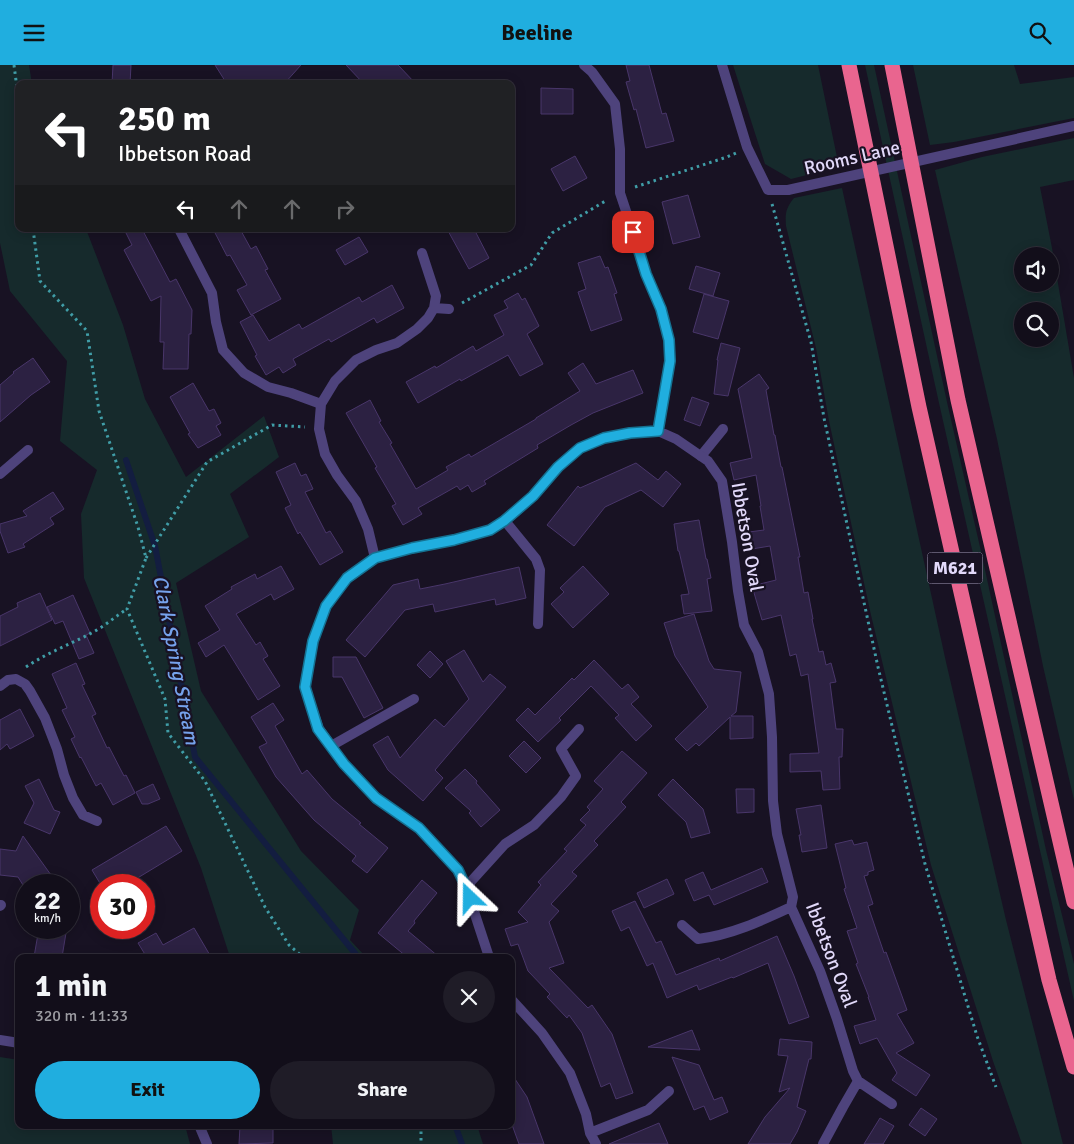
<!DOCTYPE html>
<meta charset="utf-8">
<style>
body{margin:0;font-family:Signika,sans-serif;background:#1f1c27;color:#f1f3f6;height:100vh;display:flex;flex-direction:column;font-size:19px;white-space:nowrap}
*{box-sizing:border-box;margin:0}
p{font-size:16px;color:#9c9ca2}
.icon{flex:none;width:28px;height:28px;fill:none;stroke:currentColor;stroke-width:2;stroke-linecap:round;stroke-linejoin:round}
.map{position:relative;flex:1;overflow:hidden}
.side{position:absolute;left:15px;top:889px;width:500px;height:175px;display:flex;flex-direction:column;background:#120e1a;border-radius:10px;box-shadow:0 2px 12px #0003,0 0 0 1px #312e39}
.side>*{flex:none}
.hud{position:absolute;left:15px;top:15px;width:500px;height:152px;border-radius:10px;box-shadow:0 2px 12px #0003,0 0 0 1px #312e39;background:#202124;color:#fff;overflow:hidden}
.buttons{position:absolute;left:1014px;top:182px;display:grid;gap:10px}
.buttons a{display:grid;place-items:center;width:45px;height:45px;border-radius:50%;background:#120e1a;box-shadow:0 2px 12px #0003,0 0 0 1px #312e39;font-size:25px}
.speed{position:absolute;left:15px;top:809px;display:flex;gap:10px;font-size:25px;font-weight:700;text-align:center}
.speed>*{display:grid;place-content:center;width:65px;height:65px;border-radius:50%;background:#120e1a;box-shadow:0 2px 12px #0003,0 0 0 1px #312e39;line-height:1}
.speed small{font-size:12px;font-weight:400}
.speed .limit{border:8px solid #d22;background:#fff;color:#111}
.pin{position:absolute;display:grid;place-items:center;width:42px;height:42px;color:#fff;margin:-21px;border-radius:10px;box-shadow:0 2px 8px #0006}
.me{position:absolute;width:55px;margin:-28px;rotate:337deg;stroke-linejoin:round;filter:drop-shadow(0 0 4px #0008)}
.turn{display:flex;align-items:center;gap:18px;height:105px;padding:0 20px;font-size:22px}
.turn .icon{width:65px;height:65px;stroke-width:2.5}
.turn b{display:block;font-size:35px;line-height:42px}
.lanes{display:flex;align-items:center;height:48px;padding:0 20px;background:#0003;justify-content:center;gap:25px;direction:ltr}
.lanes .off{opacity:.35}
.round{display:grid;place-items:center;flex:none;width:52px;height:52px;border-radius:26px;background:#1f1c27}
.head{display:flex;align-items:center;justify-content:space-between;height:85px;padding:0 20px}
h1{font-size:30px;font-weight:700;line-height:38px}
.cta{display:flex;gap:10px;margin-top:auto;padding:10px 20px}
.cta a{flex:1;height:58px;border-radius:30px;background:#20aedf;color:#111;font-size:20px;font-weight:700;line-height:58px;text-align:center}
.cta a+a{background:#1f1c27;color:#f1f3f6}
header{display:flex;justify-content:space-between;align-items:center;height:65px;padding:0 20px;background:#20aedf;color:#111;font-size:22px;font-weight:700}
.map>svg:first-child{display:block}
.green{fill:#162a2c;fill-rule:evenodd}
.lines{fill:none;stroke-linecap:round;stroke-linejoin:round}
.stream{stroke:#131d40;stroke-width:6}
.building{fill:#2c2142;stroke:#49366a}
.path{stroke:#409da7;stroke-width:3;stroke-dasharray:2.5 4;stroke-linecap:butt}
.service{stroke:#4e437c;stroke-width:10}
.minor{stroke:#4e437c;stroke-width:10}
.motorway{stroke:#e9658f;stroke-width:15}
.route-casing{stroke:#157191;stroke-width:12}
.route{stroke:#20aedf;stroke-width:9}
.labels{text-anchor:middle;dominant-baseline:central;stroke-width:4.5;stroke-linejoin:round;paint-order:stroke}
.shield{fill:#181223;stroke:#a59dba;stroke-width:1}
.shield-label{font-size:18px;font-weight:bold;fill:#e2d9fa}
.street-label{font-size:19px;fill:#e2d9fa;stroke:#181223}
.water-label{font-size:20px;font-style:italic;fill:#76a2ec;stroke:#181223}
</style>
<header><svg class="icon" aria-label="menu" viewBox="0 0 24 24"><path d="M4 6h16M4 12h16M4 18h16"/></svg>Beeline<svg class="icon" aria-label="search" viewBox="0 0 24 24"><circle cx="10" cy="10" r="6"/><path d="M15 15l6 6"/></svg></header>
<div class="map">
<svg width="1074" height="1079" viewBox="0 0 1074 1079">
<rect width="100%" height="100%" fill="#181223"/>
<!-- green -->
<path class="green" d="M0 0H29L32 19H19V164H86L123 260 145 334 186 412 264 351 279 392 230 429 249 472 176 518 201 626 301 786 359 845 350 875 366 892H230L201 803 84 513 81 449 97 405 60 376 67 296 10 226 0 178Z
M733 0H818L839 102 791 114 765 99Z
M865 0H874L947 337 980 482 1046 785 1074 899V936L939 338Z
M913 0H1014L1020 19 1074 12V53L954 77 930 80Z
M1074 73V115L1040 122 1052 183 1074 313V735L1043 601 997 374 935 105 982 92ZM1022 191H1050V219H1022ZM1022 246H1050V274H1022Z
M842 123 946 597 1006 855 1063 1079H1022L993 996 931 800 871 550 829 356 816 283 786 161C785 148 786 143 794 133Z
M0 992 19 995V1060H183L186 1064 190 1079H0Z
M331 1060H477L483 1079H333Z"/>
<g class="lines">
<!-- stream -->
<path class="stream" d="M126 395 155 481 195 692 358 892
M455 1060 462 1079"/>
</g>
<!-- building -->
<path class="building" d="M113 0H131L130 19H112Z
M215 0H301L284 19H227Z
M346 0H398L416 19H364Z
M626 0H649L662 49 666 48 674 76 646 83 636 44 634 45 626 17 630 16Z
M541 23 573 24V49H541Z
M575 91 587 113 563 126 551 104Z
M688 130 700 172 673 179 662 137Z
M124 164H142L170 217 176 214 192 245 191 269H189L188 304H163L164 277H160L161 231 151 236 124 185 132 180Z
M213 164H240L251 184 256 181 268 204 265 205 281 234 251 250 237 225 247 220 230 190 227 191Z
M447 164H474L489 193 469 204Z
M359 172 368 187 345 200 336 185Z
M600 191 605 203 608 202 617 228 614 229 622 255 591 266 578 227 586 224 578 198Z
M696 201 720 208 713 231 689 224Z
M392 220 404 243 377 258 374 253 331 277 329 274 293 294 296 300 283 308 279 302 266 310 255 291 257 290 240 257 253 250 269 276 299 259 302 264 359 232 362 237Z
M518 228 522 235 525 233 539 261 527 269 543 299 520 311 508 290 461 316 460 314 418 338 406 317 435 301 436 303 473 281 476 286 504 270 494 250 508 243 504 236Z
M704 229 729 236 718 274 693 267Z
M721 278 740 283 728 331 714 329 718 295H717Z
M33 293 50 317 31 330 0 357V320L14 308 13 307Z
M583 298 596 319 633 305 643 328 593 348 571 360 537 380 538 383 484 416 486 419 472 427 468 420 460 425 457 421 418 443 422 449 403 460 392 441 396 439 375 403 377 402 346 348 370 335 381 356 379 357 392 378 390 379 416 424 448 405 446 402 469 389 471 392 536 354V353L580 326 568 308Z
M759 309 769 323 766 325 774 370H775L781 402H782L800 492H798L804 528 808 527 813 554H812L819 587 823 586 826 600 831 598 836 617 830 618 836 664H843L842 692H839L840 724 823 725 821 706 790 707V689L819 688 808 609 801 611 796 589 790 591 781 550 762 555 752 521 776 515 770 481 752 484 749 467 764 465 760 441H761L756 410 734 415 730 398 752 393 738 324Z
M193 318 209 346 214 344 221 358 216 361 221 370 198 383 188 369 190 368 170 332Z
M692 332 709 338 700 361 684 355Z
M295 398 301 411 306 409 313 424 305 427 326 468 330 466 343 487 320 500 300 467 298 469 285 443 291 440 276 407Z
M636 398 658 415 666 406 681 419 663 442 641 425 605 442 574 481 547 460 578 421 580 423Z
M53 427 64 444 50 453 54 459 23 479 25 482 8 488 0 466V459L27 451 23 446Z
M699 455 706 494H707L711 513 707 514 712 546 684 549 681 530 689 529 679 486H678L674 459Z
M281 501 294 524 274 535 271 529 236 549 256 580 260 577 268 591 263 594 280 621 258 635 224 580 206 592 198 578 220 565 205 541 232 524 231 522 255 509 257 514Z
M583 501 609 529 573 563 551 539 564 527 560 523Z
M519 502 526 533 496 540 495 534 435 547 433 539 405 545 365 592 346 575 393 520 418 514 420 524 445 519Z
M40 528 52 555 0 581V551L18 542 17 538Z
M73 530 90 568 86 570 94 588 79 594 63 556 55 559 47 542Z
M694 549 709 596 714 604 741 607 736 647 731 651H753V673L730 674V652L699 681 696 678 687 686 675 674 708 642 675 591 664 558Z
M464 585 483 617 490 609 506 622 435 705 443 713 423 736 388 705 373 680 388 671 400 693 435 654 444 662 469 634 446 596Z
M430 586 443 599 430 613 417 600Z
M333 592H356L383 643 364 653 342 612H333Z
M594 595 622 624 628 619 639 632 631 639 652 661 636 676 615 653 619 650 591 621 559 653 561 655 538 677 516 655 528 643 535 650 572 613 574 615Z
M76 598 85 619 82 620 96 649 92 651 107 683 109 682 124 711 126 710 135 728 113 740 101 718 96 721 81 692 80 693 71 674 75 672 62 645 67 643 52 609Z
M273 638 284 655 275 661 302 709 307 705 332 734 361 758 359 759 388 783 367 808 352 796 356 791 314 755 276 712 259 682 267 678 251 652Z
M20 644 34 671 10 684 7 679 0 685V655Z
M524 676 541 693 526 708 509 691Z
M622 686 647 708 621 737 626 742 594 776 598 780 572 807 577 811 551 839 559 846 549 857 564 898 549 903 588 943 592 940 612 969 633 1028 616 1034 610 1018 601 1022 582 968 569 950 567 953 547 932 550 929 528 906 518 879 511 881 505 864 528 857 518 847 541 820 538 817 567 786 564 784 586 760 580 755 590 745 587 742 603 724 594 716Z
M465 704 477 716 476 718 500 745 481 762 469 748 471 746 445 723Z
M39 714 54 745 60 747 50 769 24 758 34 738 25 721Z
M673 714 703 744 710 768 691 773 686 757 658 730Z
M153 719 160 734 148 739H142L136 727Z
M736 724H754V747L737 748Z
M821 740 827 783 802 787 799 770H801L796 744Z
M166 761 182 786 126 820H101L92 805Z
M23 771 51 810 50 811 57 820H23L18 812 0 810V784L16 786Z
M852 775 854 780 867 777 874 805 868 807V810L864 811 873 839 868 841 884 888 886 887 907 945 897 949 914 978 896 988 930 1010 916 1031 892 1015 897 1008 877 973 860 979 854 961 876 955 868 932H869L856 899 858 898 847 866 857 863 844 824 846 823 835 779Z
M762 803 768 817 714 840 709 830 694 836 685 815 703 807 711 825Z
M667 814 674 829 644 843 637 828Z
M422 815 437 828 414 856 415 858 408 866 439 892H407L378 868Z
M635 836 656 878 661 876 676 910 719 893 720 896 777 871 794 911 809 952 789 959 768 898 733 913 732 912 699 925 697 920 667 933 653 898 647 901 629 862 621 866 612 846Z
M39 863 66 868 62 892H34Z
M194 863 211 892H143L146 891 138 878 156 868 163 880Z
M692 965 700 985 648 982Z
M780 974 812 977 811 994H809L797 1042 806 1046 797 1067 790 1079H748L765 1052 790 1023 779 1027 788 991 778 990Z
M672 992 699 1000 714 1035 722 1032 728 1047 710 1055 704 1041 694 1045Z
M511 1008 527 1032 544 1079H519L511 1057Z
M921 1043 937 1054 925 1071 909 1060Z
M880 1053 894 1061 883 1079H864Z
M659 1058 668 1079H609Z
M240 1061H273V1078L239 1079Z"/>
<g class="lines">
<!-- path -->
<path class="path" d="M14 0 19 39
M635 122 727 92 736 88
M772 139 811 277 824 353 878 602 925 799 977 971 996 1022
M33 164 40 216 87 266 99 346 138 462 146 493 127 544 165 634 168 668 205 716 265 842 289 880 303 892
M462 238 531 200 552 168 607 135
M146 493 207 397 272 360 305 362
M26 602C48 587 72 579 95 566 106 560 116 551 127 544
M421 1060V1079"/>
<!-- service -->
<path class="service" d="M788 125 1074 61
M701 391 723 364"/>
<!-- minor -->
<path class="minor" d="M584 0 592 7 615 39 620 84V128L633 167 646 209 661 244 669 275 670 296 658 366
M722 0 747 82 768 125H788
M179 164 212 228 216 257 223 285 244 308 268 322 291 328 321 339
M434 243 449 244
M0 409 28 385
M505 456 536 494 540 505 538 559
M375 493 368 464 356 436 337 410 325 389 319 364 321 339 335 316 356 295 376 285 397 278 417 264 428 253 434 243 436 231 422 188
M0 621 8 615 16 614 25 619 30 626 45 653 57 684 64 710 73 733 83 750 97 756
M331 681 414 634
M466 822 505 779 534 760 561 732 576 711 561 684 579 664
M0 841 1 840
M682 860 698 874C731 870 761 856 791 842
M489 892 466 822 458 805 419 763 376 733 344 699 319 664 305 622 313 576 326 541 347 513 375 493 412 483 454 475 490 465 505 456 533 431 558 402 580 383 603 373 630 368 658 366 676 374 708 396 722 416 732 477 738 526 744 560 758 587 769 629 772 672 773 736 777 769 793 832 791 842 820 906 837 954 853 1006 858 1016 843 1042 823 1079
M511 934 542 968 570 1008 586 1049 590 1068 596 1079
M0 975 19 978
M858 1016 892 1039
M199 1060 207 1079
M590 1068 648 1045 669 1026"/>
<!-- motorway -->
<path class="motorway" d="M849 0 919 342 1049 915 1074 1002
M892 0 958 335 1074 837"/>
</g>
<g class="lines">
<!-- route casing -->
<g class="route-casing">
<path id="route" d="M470 833 466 822 458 805 419 763 376 733 344 699 318 664 305 622 313 576 326 541 347 513 375 493 412 483 454 475 490 465 504 456 533 431 558 402 580 383 604 373 630 368 658 366 670 296 669 275 661 244 646 209 633 167"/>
</g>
<!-- route -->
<use href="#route" class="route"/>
</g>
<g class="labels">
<!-- shield labels -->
<rect class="shield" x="927.5" y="487.5" width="55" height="31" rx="4"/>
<g class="shield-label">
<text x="955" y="503">M621</text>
</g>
<!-- street labels -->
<g class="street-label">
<text transform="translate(852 93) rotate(-13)">Rooms Lane</text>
<text transform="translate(747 472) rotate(80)">Ibbetson Oval</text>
<text transform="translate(831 890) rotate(69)">Ibbetson Oval</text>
</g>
<!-- water labels -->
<g class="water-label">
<text transform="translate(176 595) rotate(79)">Clark Spring Stream</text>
</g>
</g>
</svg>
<div class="buttons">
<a><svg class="icon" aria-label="sound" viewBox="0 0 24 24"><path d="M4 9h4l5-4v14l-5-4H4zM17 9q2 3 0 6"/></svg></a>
<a><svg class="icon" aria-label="search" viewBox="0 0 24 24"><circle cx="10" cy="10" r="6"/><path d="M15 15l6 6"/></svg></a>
</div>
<div class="speed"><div>22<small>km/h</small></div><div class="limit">30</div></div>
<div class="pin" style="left:633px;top:167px;background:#d93025"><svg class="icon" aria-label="arrive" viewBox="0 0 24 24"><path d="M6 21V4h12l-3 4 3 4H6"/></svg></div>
<svg class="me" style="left:470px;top:833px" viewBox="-20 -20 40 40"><path d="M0-17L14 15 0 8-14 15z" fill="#20aedf" stroke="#fff" stroke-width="4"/></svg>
<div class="hud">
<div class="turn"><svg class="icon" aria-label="left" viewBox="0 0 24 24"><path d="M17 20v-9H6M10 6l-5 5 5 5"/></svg><div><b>250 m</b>Ibbetson Road</div></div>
<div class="lanes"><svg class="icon" aria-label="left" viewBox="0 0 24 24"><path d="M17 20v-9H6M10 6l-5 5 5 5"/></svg><svg class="icon off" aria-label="ahead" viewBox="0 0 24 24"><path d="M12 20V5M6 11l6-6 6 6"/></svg><svg class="icon off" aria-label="ahead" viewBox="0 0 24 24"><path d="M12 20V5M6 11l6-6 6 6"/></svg><svg class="icon off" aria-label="right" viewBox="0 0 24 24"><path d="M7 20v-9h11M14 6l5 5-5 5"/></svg></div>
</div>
<section class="side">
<div class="head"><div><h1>1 min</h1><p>320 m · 11:33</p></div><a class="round"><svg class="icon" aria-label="close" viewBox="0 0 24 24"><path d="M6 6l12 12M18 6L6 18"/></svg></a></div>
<div class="cta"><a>Exit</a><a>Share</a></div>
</section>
</div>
